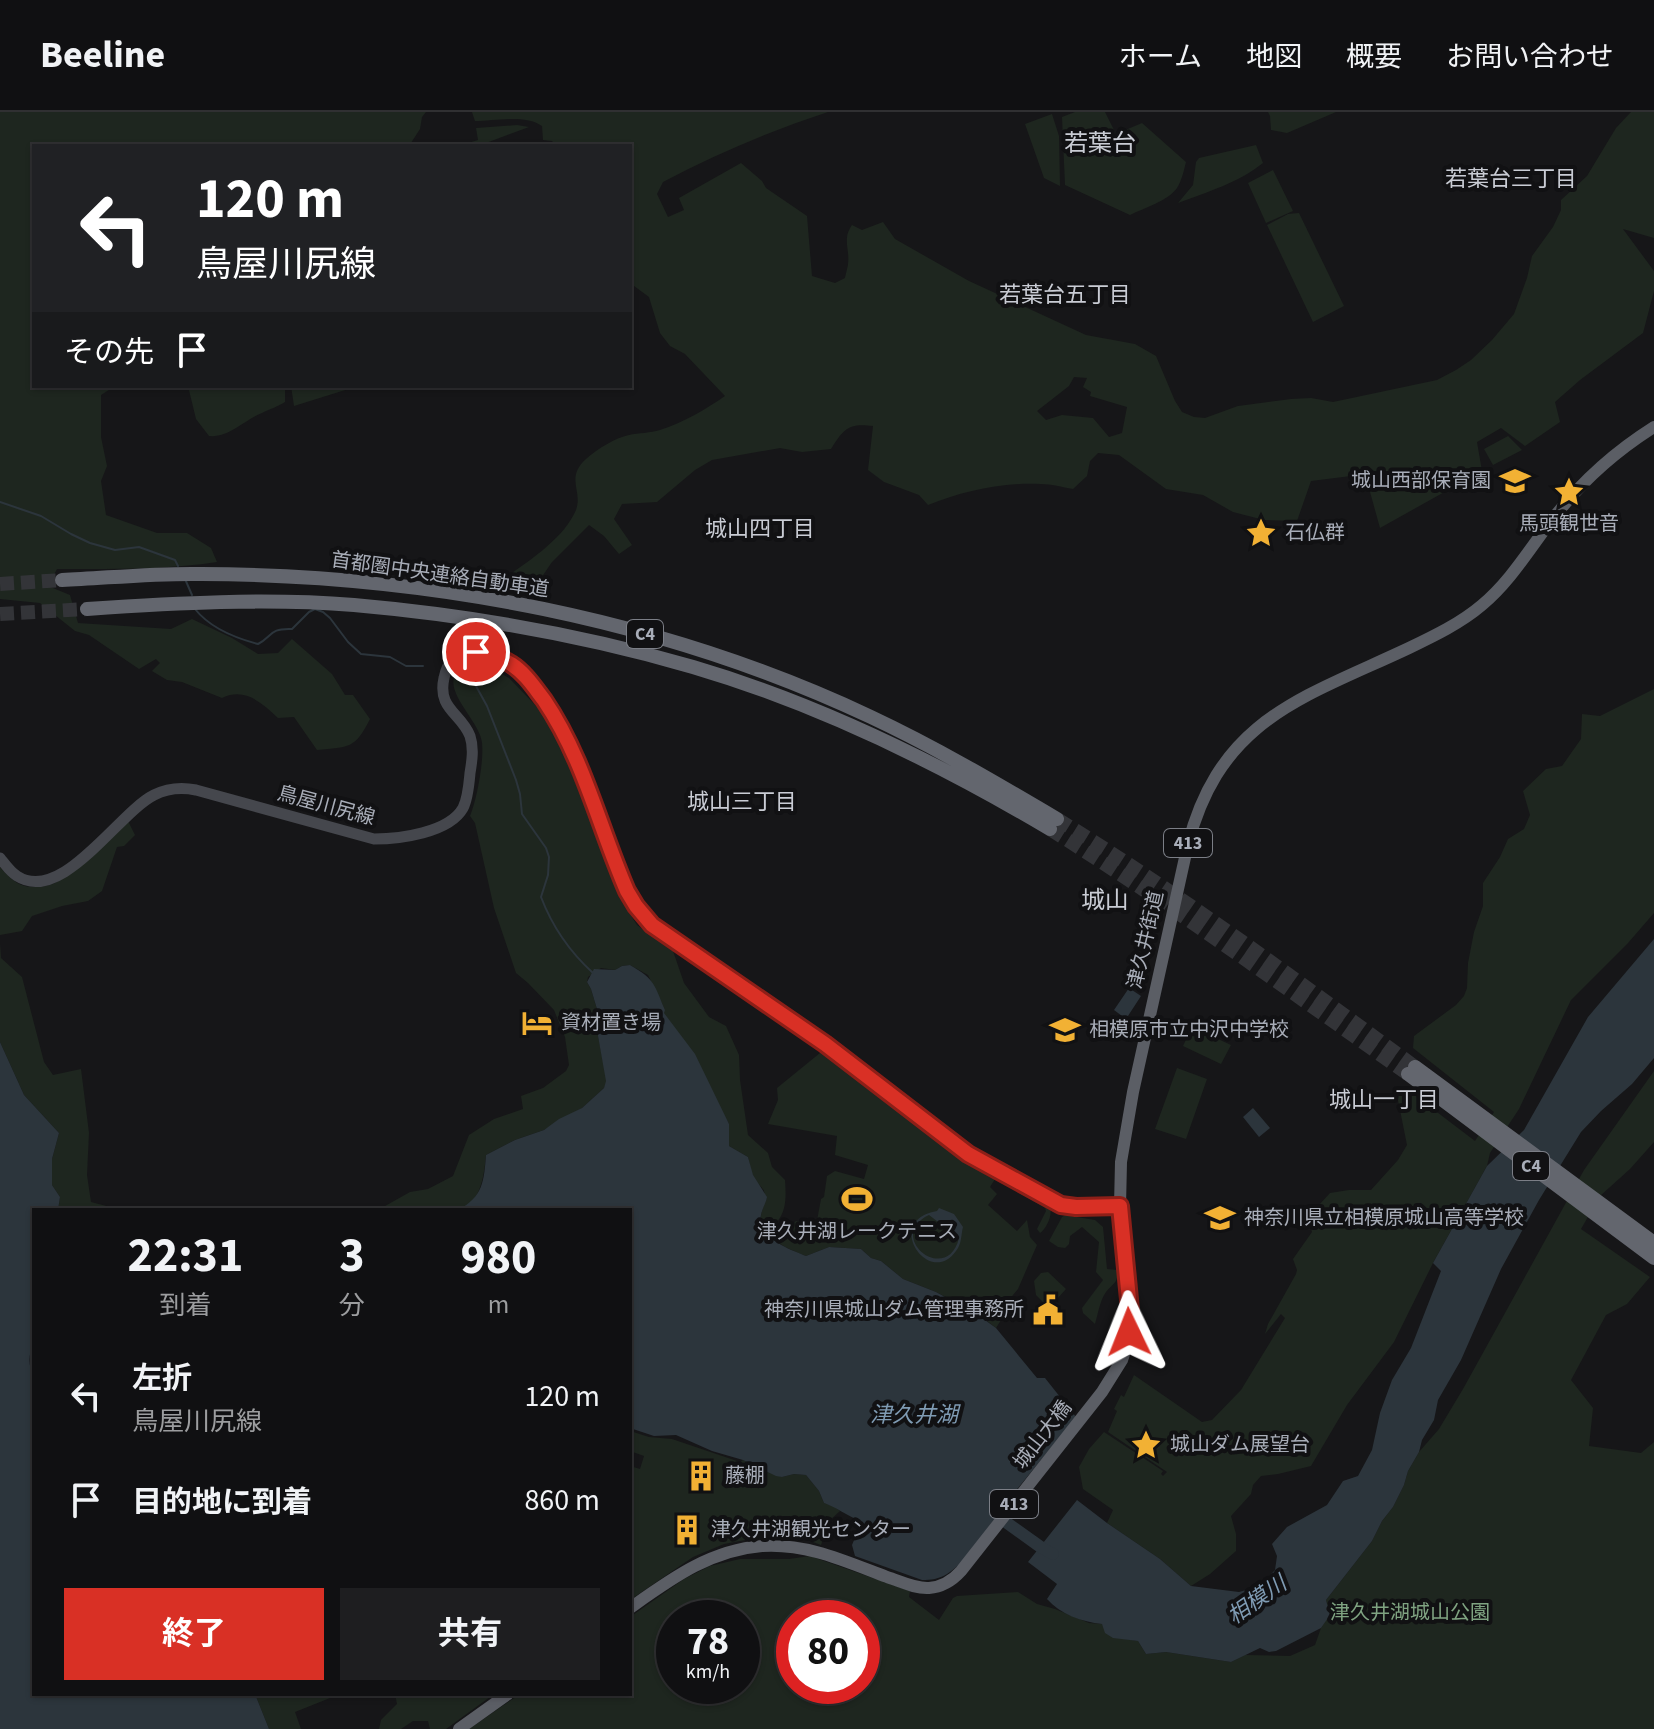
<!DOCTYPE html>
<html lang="ja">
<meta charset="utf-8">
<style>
body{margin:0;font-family:"Source Sans 3","Noto Sans JP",sans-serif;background:#1e1e20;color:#f1f3f6;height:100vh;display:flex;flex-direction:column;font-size:30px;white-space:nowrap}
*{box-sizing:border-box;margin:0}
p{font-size:26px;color:#9c9d9f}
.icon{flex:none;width:44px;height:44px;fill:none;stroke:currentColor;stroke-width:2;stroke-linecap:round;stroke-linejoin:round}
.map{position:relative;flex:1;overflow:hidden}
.sheet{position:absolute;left:32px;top:1096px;width:600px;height:488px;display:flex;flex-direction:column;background:#101012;border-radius:0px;box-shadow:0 2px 6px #0004,0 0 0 2px #303032}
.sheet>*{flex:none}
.hud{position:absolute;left:32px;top:32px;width:600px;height:244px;border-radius:0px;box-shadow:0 2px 6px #0004,0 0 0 2px #303032;background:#202124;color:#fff;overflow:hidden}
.speed{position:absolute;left:656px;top:1488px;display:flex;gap:16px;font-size:40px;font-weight:700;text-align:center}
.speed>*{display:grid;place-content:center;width:104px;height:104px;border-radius:50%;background:#101012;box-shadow:0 2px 6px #0004,0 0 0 2px #303032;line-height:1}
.speed small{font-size:20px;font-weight:400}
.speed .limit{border:12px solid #d22;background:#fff;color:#111}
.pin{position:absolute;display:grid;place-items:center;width:68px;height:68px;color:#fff;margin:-34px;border:4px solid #fff;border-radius:50%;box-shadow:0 2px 8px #0007}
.me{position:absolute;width:88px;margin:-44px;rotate:358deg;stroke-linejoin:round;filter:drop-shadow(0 0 6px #0008)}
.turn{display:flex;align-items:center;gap:28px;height:168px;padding:0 32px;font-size:36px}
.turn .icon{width:104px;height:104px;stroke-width:2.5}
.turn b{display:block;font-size:56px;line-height:68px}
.then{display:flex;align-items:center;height:76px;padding:0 32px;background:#0003;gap:16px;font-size:30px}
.eta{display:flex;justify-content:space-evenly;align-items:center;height:136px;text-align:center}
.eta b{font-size:48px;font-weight:700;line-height:56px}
.cta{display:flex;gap:16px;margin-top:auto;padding:16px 32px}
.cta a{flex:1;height:92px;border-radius:0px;background:#d93025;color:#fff;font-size:32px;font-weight:700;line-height:92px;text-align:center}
.cta a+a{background:#1e1e20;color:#f1f3f6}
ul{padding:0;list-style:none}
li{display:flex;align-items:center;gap:24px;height:104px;padding:0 32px}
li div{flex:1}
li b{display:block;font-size:30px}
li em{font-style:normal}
header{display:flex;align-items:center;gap:48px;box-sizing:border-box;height:112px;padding:0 40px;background:#101012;border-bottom:2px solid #303032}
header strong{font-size:38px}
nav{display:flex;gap:44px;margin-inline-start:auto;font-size:28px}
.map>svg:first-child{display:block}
.green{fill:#1e261f;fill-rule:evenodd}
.water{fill:#2c353c;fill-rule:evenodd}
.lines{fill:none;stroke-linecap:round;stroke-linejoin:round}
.stream{stroke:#2c353c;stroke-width:2}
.river{stroke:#2c353c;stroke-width:12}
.motorway-tunnel{stroke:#333438;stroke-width:14;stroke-dasharray:14 7;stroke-linecap:butt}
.secondary{stroke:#45474d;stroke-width:11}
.trunk{stroke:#5b5e65;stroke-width:12}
.motorway{stroke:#63666e;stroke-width:14}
.route-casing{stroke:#8d1f18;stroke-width:20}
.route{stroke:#d93025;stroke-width:14}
.labels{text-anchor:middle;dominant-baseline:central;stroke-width:8;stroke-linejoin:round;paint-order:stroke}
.shield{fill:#111113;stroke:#7b7e86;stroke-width:2}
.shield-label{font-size:18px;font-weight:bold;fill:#a8adb8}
.poi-label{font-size:20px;fill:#a8adb8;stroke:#111113;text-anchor:start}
.street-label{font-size:20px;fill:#a8adb8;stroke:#111113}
.park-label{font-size:20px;fill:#7fa381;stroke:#111113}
.neighbourhood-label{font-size:22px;fill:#c9ccd4;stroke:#111113}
.water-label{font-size:22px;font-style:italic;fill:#7f9bb3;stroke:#111113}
.quarter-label{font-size:24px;fill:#c9ccd4;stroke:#111113}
</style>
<header>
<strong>Beeline</strong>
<nav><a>ホーム</a><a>地図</a><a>概要</a><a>お問い合わせ</a></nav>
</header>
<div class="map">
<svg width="1654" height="1617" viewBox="0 0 1654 1617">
<rect width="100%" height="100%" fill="#161618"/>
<!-- green -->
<path class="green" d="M0 0H426L422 5 420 17 409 34H34V274H115L101 283V325L107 354 101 369 106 403 157 421H187L211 436 217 450C164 458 110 457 57 457L48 474 70 483 78 511 171 517 192 507 232 526 258 542 278 541 292 527 332 562 345 583H353L370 607C355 637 349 635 317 638L294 605 278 606C262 591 245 575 222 586L182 570 167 568 152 559 160 551 156 547 139 557 89 523 75 519 40 491 0 487Z
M472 0H828C770 19 716 42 663 70L657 82 668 105 684 98 679 86 741 51 762 69 766 76 807 104 812 164 835 171 845 166C845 165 848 154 848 152 850 137 842 127 852 113L862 118 883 110 895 127 969 169 1086 223 1135 232 1156 244 1175 289 1182 300 1194 305 1205 306 1238 294 1291 287 1311 286 1333 290 1437 268 1456 258 1471 248 1492 228 1514 202 1527 166 1532 144 1553 115 1561 98V88L1587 64 1616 16 1631 0H1654V126L1623 117 1654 159V179L1643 221 1580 268 1555 290 1560 310 1525 334 1501 316 1477 330 1482 359 1380 416 1367 369 1351 364 1311 369 1297 409 1264 408 1233 400 1203 383 1166 377 1119 343 1098 341 1090 349 1087 364 1073 377C1062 375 1051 372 1041 372 1003 370 963 379 928 393L919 383 884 370 868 358 873 314C849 311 844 316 831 337L802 340 780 336 712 348 695 358 657 390 622 392 614 407 632 433 619 442 604 424 589 413 552 450 539 469 518 472 500 469C525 452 564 427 576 398 583 379 565 366 586 347 597 337 615 326 629 323 639 321 650 321 660 318 683 311 706 297 725 284L685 242 670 234 660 221 649 185 630 171V34H556L552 29 543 28 542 14C525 2 495 9 475 9ZM1074 265 1087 266 1083 275 1091 280 1090 284 1127 295 1122 321 1109 325 1093 306 1062 303 1046 308 1037 299 1069 274Z
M1075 0H1105L1116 22 1142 11 1186 50C1184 58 1182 68 1177 76 1168 89 1144 96 1130 103L1065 73 1062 5Z
M1268 0H1336L1287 21 1271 18 1270 4Z
M1052 2 1059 24 1060 74 1044 66 1025 12Z
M517 13 529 15 478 34H458L478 28 476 16Z
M1256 33 1263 51C1238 71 1207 80 1178 91L1193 73 1196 50 1199 46Z
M1273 58 1293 99 1266 111 1248 71Z
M1299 101 1344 194 1313 210 1267 113 1288 102Z
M188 274H285V290C277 295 270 297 262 301 244 308 229 326 209 324L196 307Z
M291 274H358L294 294Z
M1508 324 1522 338 1493 353 1484 337Z
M468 552 486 553 509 566 541 599 563 640 593 714 619 785 637 813 673 839 684 871 709 905 726 914 739 943 740 968 748 1023 768 1041 772 1055 785 1068C786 1083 787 1098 777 1110L790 1115 796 1109 816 1114 821 1087 824 1085 827 1064 835 1059 864 1067 868 1053 835 1043 837 1024 768 1012 778 988 777 976 820 941H832L1049 1092C1054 1101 1047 1116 1040 1121L1037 1117 1046 1099 1045 1096 995 1067 990 1075 997 1082 988 1093 1017 1119 1027 1108 1030 1125 1037 1133 1018 1177 1008 1189V1197L996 1216 978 1202 936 1180 903 1167 881 1149 871 1146 861 1137 829 1135 806 1144C790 1137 758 1126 761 1104 762 1095 767 1090 764 1079 762 1074 755 1070 753 1064 750 1058 750 1051 748 1045L729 1034V1012L663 900 665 898 648 863 630 853 622 854 615 858 601 856 588 865 587 870 591 877 597 897 598 924 607 969 604 976 582 996 544 1018 515 1028 486 1043C484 1064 481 1095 454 1098 446 1099 437 1098 429 1098 412 1098 395 1098 378 1098L410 1080 428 1077 453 1064 469 1023 494 1007 523 997 521 984 543 976 566 959 569 953 565 925 554 898 528 871 516 861 494 796 475 711 470 704C477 687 484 649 482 631 480 606 429 570 468 552Z
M1654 577V801L1628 831 1571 888 1519 997 1490 1041 1487 1054 1433 1151 1394 1230 1347 1293 1311 1354 1278 1362 1261 1364 1253 1373 1251 1382 1231 1404 1236 1422V1439L1210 1462 1191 1474 1160 1447 1107 1411 1113 1398 1083 1377 1079 1355 1089 1337 1104 1320 1163 1359 1161 1362 1163 1364 1167 1360 1108 1320 1117 1299 1114 1297 1121 1283 1124 1285 1134 1263 1202 1310 1212 1308 1241 1278 1285 1206 1281 1202 1265 1222 1268 1212 1296 1162 1297 1158 1293 1147 1312 1120 1308 1105 1330 1081 1349 1078H1371L1398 1048 1407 1033 1398 988 1399 982 1404 975 1475 1029 1494 1000 1413 936 1414 924 1456 893 1464 884 1467 876 1468 851 1474 820 1483 794V771L1500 745 1508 727 1524 717 1530 703 1523 679 1546 657 1562 654 1581 627 1582 602 1600 604Z
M128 709 135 723 124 734 117 735 102 779 88 789 62 794 32 804 22 819 0 823V755C7 763 14 771 25 774 32 776 43 775 50 773 69 767 111 725 128 709Z
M0 831 1 846 22 865 44 950 53 963 81 957 89 1021 87 1063 91 1090 110 1095 113 1098H58L60 1085 52 1073V1047L59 1021 24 983 0 930Z
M1192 915 1231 933 1221 952 1183 934Z
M1177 956 1207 967 1186 1027 1155 1017Z
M1654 959V1030L1630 1057 1600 1084 1581 1117 1650 1165 1627 1192 1606 1203 1571 1268 1593 1296 1589 1334 1641 1341 1654 1330V1617H469L520 1582H630V1505L684 1467 710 1454 740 1447H789L810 1444 910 1479 909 1485 939 1508 953 1486 957 1484 1018 1480 1037 1492 1055 1497 1089 1511 1102 1512 1113 1525 1138 1529 1146 1542 1166 1540 1231 1550 1245 1543 1290 1544 1315 1533 1321 1516 1329 1503 1326 1488 1372 1429 1382 1409 1393 1395 1404 1373 1408 1359 1419 1340 1439 1317 1463 1277 1584 1058ZM674 1506H742V1574H674ZM794 1506H862V1574H794Z
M1065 1103 1095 1108 1103 1115 1107 1157 1117 1158C1119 1171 1113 1171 1106 1180 1100 1188 1098 1202 1095 1212L1083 1201 1082 1196 1103 1168 1096 1160 1099 1130 1082 1115 1070 1124 1069 1132 1065 1136 1058 1135 1049 1129 1062 1105Z
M1048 1160 1066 1177 1049 1196 1036 1183 1034 1169 1041 1161Z
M630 1319 649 1325 672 1327 740 1350 743 1348 782 1365 794 1362 806 1363 819 1379 824 1391 834 1394 840 1399 829 1409 821 1433 797 1424 777 1422 724 1432 693 1445 630 1488V1354L640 1357 644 1344 630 1339Z
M255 1582H334L335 1584 295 1600 301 1617H269Z
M395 1582H494L446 1617H430L428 1609H413L401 1617H379L381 1608 397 1592Z"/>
<!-- water -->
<path class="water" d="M1654 827V946L1632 972 1601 999 1581 1020 1539 1088 1501 1157 1461 1248 1438 1288 1434 1308 1422 1328 1419 1340 1408 1359 1404 1373 1393 1395 1382 1409 1372 1429 1326 1488 1330 1503 1321 1516 1276 1539 1269 1540 1260 1536 1231 1550 1166 1540 1146 1542 1138 1529 1113 1526 1105 1521 1102 1512C1082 1510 1060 1502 1047 1487L1057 1472 1028 1450 1077 1388 1107 1411 1160 1447 1191 1474 1239 1480 1260 1474 1275 1458 1277 1444 1272 1432 1287 1415 1327 1393 1343 1369 1358 1364 1372 1338 1380 1301 1392 1268 1411 1236 1441 1159 1433 1151 1487 1054 1524 1018 1588 905Z
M630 853C656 868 654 873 665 898L664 901 695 942 729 1012V1034L748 1045 753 1063 767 1085C766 1091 762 1097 761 1103 756 1126 790 1137 806 1144L829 1135 861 1137 871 1146 881 1149 903 1167 936 1180 978 1203 996 1216 1037 1266H1045L1076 1305 1001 1397V1398C988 1416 965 1452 947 1462 939 1467 931 1468 922 1468L855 1444 852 1433 859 1416 858 1408C846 1403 836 1395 824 1391L819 1379 806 1363 794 1362 782 1365 776 1364 743 1348 712 1339 676 1323 654 1324 630 1316V1098H458C483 1085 484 1069 486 1043L515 1028 544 1018 559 1007 582 996 604 976 606 969 598 924 597 897 591 877 587 870 594 857 615 858 622 854Z
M1129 876 1141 884 1126 907 1114 898Z
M0 930 24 983 59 1021 52 1047V1073L60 1085 58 1098H34V1229C28 1244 28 1252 34 1267V1582H255L269 1617H0Z
M1253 996 1270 1016 1259 1025 1243 1005Z
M939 1096 954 1102 963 1115C961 1122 962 1132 956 1139 929 1177 882 1108 937 1099ZM929 1103 959 1126C947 1175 884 1124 929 1103Z"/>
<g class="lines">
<!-- stream -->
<path class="stream" d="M0 390 41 404 71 422 90 431 115 438 139 435 175 448 178 454
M185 467 192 483
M195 497C210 516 235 526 258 532 273 524 269 516 292 517L309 500 315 497 323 500 330 506 348 530 361 542 390 545 406 554H423
M476 574 487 594 516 668 520 682 522 702 546 736 549 745 548 763 541 785C552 814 570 840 593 861"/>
<!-- river -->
<path class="river" d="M996 1403 1042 1436 1053 1442"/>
<!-- motorway-tunnel -->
<path class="motorway-tunnel" d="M0 472 62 468
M0 502 87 497
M1057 707C1181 783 1298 869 1415 955
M1050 717C1173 794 1290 879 1408 962"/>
<!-- secondary -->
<path class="secondary" d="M0 746C5 752 10 760 17 764 62 793 118 701 154 683 168 676 181 675 196 678L374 727C399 727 449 721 463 696 468 686 469 672 470 661 472 649 474 636 470 624 461 601 437 597 444 566 447 551 456 539 472 539 560 542 599 715 627 779L639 798 652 813 825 932 968 1042 1061 1093 1076 1095 1120 1094"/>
<!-- trunk -->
<path class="trunk" d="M630 1496C671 1467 710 1438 762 1434 807 1431 847 1450 887 1465 900 1469 915 1477 929 1476 942 1475 952 1469 961 1459L1102 1280 1122 1248 1127 1233 1130 1198 1120 1094 1121 1050 1133 980 1188 732C1221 606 1303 586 1409 536 1434 524 1461 511 1482 493 1512 468 1531 434 1555 404 1583 368 1616 339 1654 315
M459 1617 508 1582"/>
<!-- motorway -->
<path class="motorway" d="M62 468C108 466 155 461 201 462 431 463 663 507 871 605 935 635 996 671 1057 707
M87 497C176 491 265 486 354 493 467 503 583 523 693 555 819 592 937 650 1050 717
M1415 955 1654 1131
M1408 962 1654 1146"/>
</g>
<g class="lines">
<!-- route casing -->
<g class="route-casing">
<path id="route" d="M476 540C488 542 501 546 511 552 525 561 534 575 544 588 584 647 599 715 627 779L636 794 652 813 825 932 968 1042 1061 1093 1076 1095 1120 1094 1130 1198 1129 1220"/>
</g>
<!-- route -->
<use href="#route" class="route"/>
</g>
<!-- icons -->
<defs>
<g id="school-bare" transform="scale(2.4)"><path d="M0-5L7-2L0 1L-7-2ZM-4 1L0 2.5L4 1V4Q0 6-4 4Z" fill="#f2b134" stroke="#111113" stroke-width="2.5" paint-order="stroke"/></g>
<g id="sight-bare" transform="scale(2.4)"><path d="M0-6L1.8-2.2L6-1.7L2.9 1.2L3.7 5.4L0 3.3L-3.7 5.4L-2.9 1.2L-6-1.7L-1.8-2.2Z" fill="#f2b134" stroke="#111113" stroke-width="2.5" paint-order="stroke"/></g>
<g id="hotel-bare" transform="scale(2.4)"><path d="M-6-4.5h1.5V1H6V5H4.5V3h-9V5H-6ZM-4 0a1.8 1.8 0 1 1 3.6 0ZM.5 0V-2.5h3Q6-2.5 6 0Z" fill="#f2b134" stroke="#111113" stroke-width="2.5" paint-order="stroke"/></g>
<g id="stadium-bare" transform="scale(2.4)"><path d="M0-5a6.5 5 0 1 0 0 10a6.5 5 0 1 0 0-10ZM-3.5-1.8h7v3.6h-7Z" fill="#f2b134" stroke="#111113" stroke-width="2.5" paint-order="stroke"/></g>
<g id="civic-bare" transform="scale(2.4)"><path d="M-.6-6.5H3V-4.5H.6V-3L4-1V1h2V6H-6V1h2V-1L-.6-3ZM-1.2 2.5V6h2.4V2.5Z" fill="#f2b134" stroke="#111113" stroke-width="2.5" paint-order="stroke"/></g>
<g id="building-bare" transform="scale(2.4)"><path d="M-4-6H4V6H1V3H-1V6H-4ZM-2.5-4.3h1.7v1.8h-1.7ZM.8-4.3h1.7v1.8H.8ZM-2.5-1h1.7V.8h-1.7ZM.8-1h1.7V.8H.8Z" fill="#f2b134" stroke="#111113" stroke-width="2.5" paint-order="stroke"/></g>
</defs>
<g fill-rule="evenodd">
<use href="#school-bare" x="1515" y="369"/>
<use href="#sight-bare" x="1569" y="380"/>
<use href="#sight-bare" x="1261" y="421"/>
<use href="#hotel-bare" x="537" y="911"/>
<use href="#school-bare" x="1065" y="918"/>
<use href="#stadium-bare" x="857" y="1087"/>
<use href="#school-bare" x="1220" y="1106"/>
<use href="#civic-bare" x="1048" y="1198"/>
<use href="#sight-bare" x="1146" y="1333"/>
<use href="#building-bare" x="701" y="1364"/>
<use href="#building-bare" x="687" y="1418"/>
</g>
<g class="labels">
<!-- shield labels -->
<g class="shield">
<rect x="627" y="508" width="36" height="28" rx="6"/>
<rect x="1164" y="717" width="48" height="28" rx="6"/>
<rect x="1513" y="1040" width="36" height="28" rx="6"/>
<rect x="990" y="1378" width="48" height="28" rx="6"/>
</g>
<g class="shield-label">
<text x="645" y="522">C4</text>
<text x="1188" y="731">413</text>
<text x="1531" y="1054">C4</text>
<text x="1014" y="1392">413</text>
</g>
<!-- poi labels -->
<g class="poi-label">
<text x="1491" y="369" text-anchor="end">城山西部保育園</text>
<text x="1569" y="412" text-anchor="middle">馬頭観世音</text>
<text x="1285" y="421">石仏群</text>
<text x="561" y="911">資材置き場</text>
<text x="1089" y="918">相模原市立中沢中学校</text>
<text x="1244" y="1106">神奈川県立相模原城山高等学校</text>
<text x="857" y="1120" text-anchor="middle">津久井湖レークテニス</text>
<text x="1024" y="1198" text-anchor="end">神奈川県城山ダム管理事務所</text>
<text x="1170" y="1333">城山ダム展望台</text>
<text x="725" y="1364">藤棚</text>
<text x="711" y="1418">津久井湖観光センター</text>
</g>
<!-- street labels -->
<g class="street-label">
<text transform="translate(440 463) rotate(8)">首都圏中央連絡自動車道</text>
<text transform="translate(326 694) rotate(15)">鳥屋川尻線</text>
<text transform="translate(1146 828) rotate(-77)">津久井街道</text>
<text transform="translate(1043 1323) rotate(-52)">城山大橋</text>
</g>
<!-- park labels -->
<g class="park-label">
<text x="1410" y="1501">津久井湖城山公園</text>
</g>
<!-- neighbourhood labels -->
<g class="neighbourhood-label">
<text x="1511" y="67">若葉台三丁目</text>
<text x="1065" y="183">若葉台五丁目</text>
<text x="760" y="417">城山四丁目</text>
<text x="742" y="690">城山三丁目</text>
<text x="1384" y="988">城山一丁目</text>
</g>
<!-- water labels -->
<g class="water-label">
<text x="914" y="1303">津久井湖</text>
<text transform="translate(1257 1488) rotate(-35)">相模川</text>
</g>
<!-- quarter labels -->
<g class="quarter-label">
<text x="1100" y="31">若葉台</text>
<text x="1105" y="788">城山</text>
</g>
</g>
</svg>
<div class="speed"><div>78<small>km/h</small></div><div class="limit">80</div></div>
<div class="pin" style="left:476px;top:540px;background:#d93025"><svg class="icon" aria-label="arrive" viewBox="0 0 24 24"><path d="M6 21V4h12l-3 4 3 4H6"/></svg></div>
<svg class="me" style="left:1129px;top:1220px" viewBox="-20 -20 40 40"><path d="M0-17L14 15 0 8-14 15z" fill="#d93025" stroke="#fff" stroke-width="4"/></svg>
<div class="hud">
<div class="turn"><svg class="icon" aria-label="left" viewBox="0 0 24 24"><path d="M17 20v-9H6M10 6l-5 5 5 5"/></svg><div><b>120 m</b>鳥屋川尻線</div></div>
<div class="then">その先<svg class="icon" aria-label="arrive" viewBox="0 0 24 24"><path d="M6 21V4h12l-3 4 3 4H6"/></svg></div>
</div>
<section class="sheet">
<div class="eta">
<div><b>22:31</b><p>到着</p></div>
<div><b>3</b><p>分</p></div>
<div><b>980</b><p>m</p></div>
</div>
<ul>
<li><svg class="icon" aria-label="left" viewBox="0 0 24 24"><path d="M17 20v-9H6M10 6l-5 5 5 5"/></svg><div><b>左折</b><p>鳥屋川尻線</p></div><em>120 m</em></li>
<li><svg class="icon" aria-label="arrive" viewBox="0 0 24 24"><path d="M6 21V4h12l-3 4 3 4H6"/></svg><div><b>目的地に到着</b></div><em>860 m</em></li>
</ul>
<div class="cta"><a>終了</a><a>共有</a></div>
</section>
</div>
